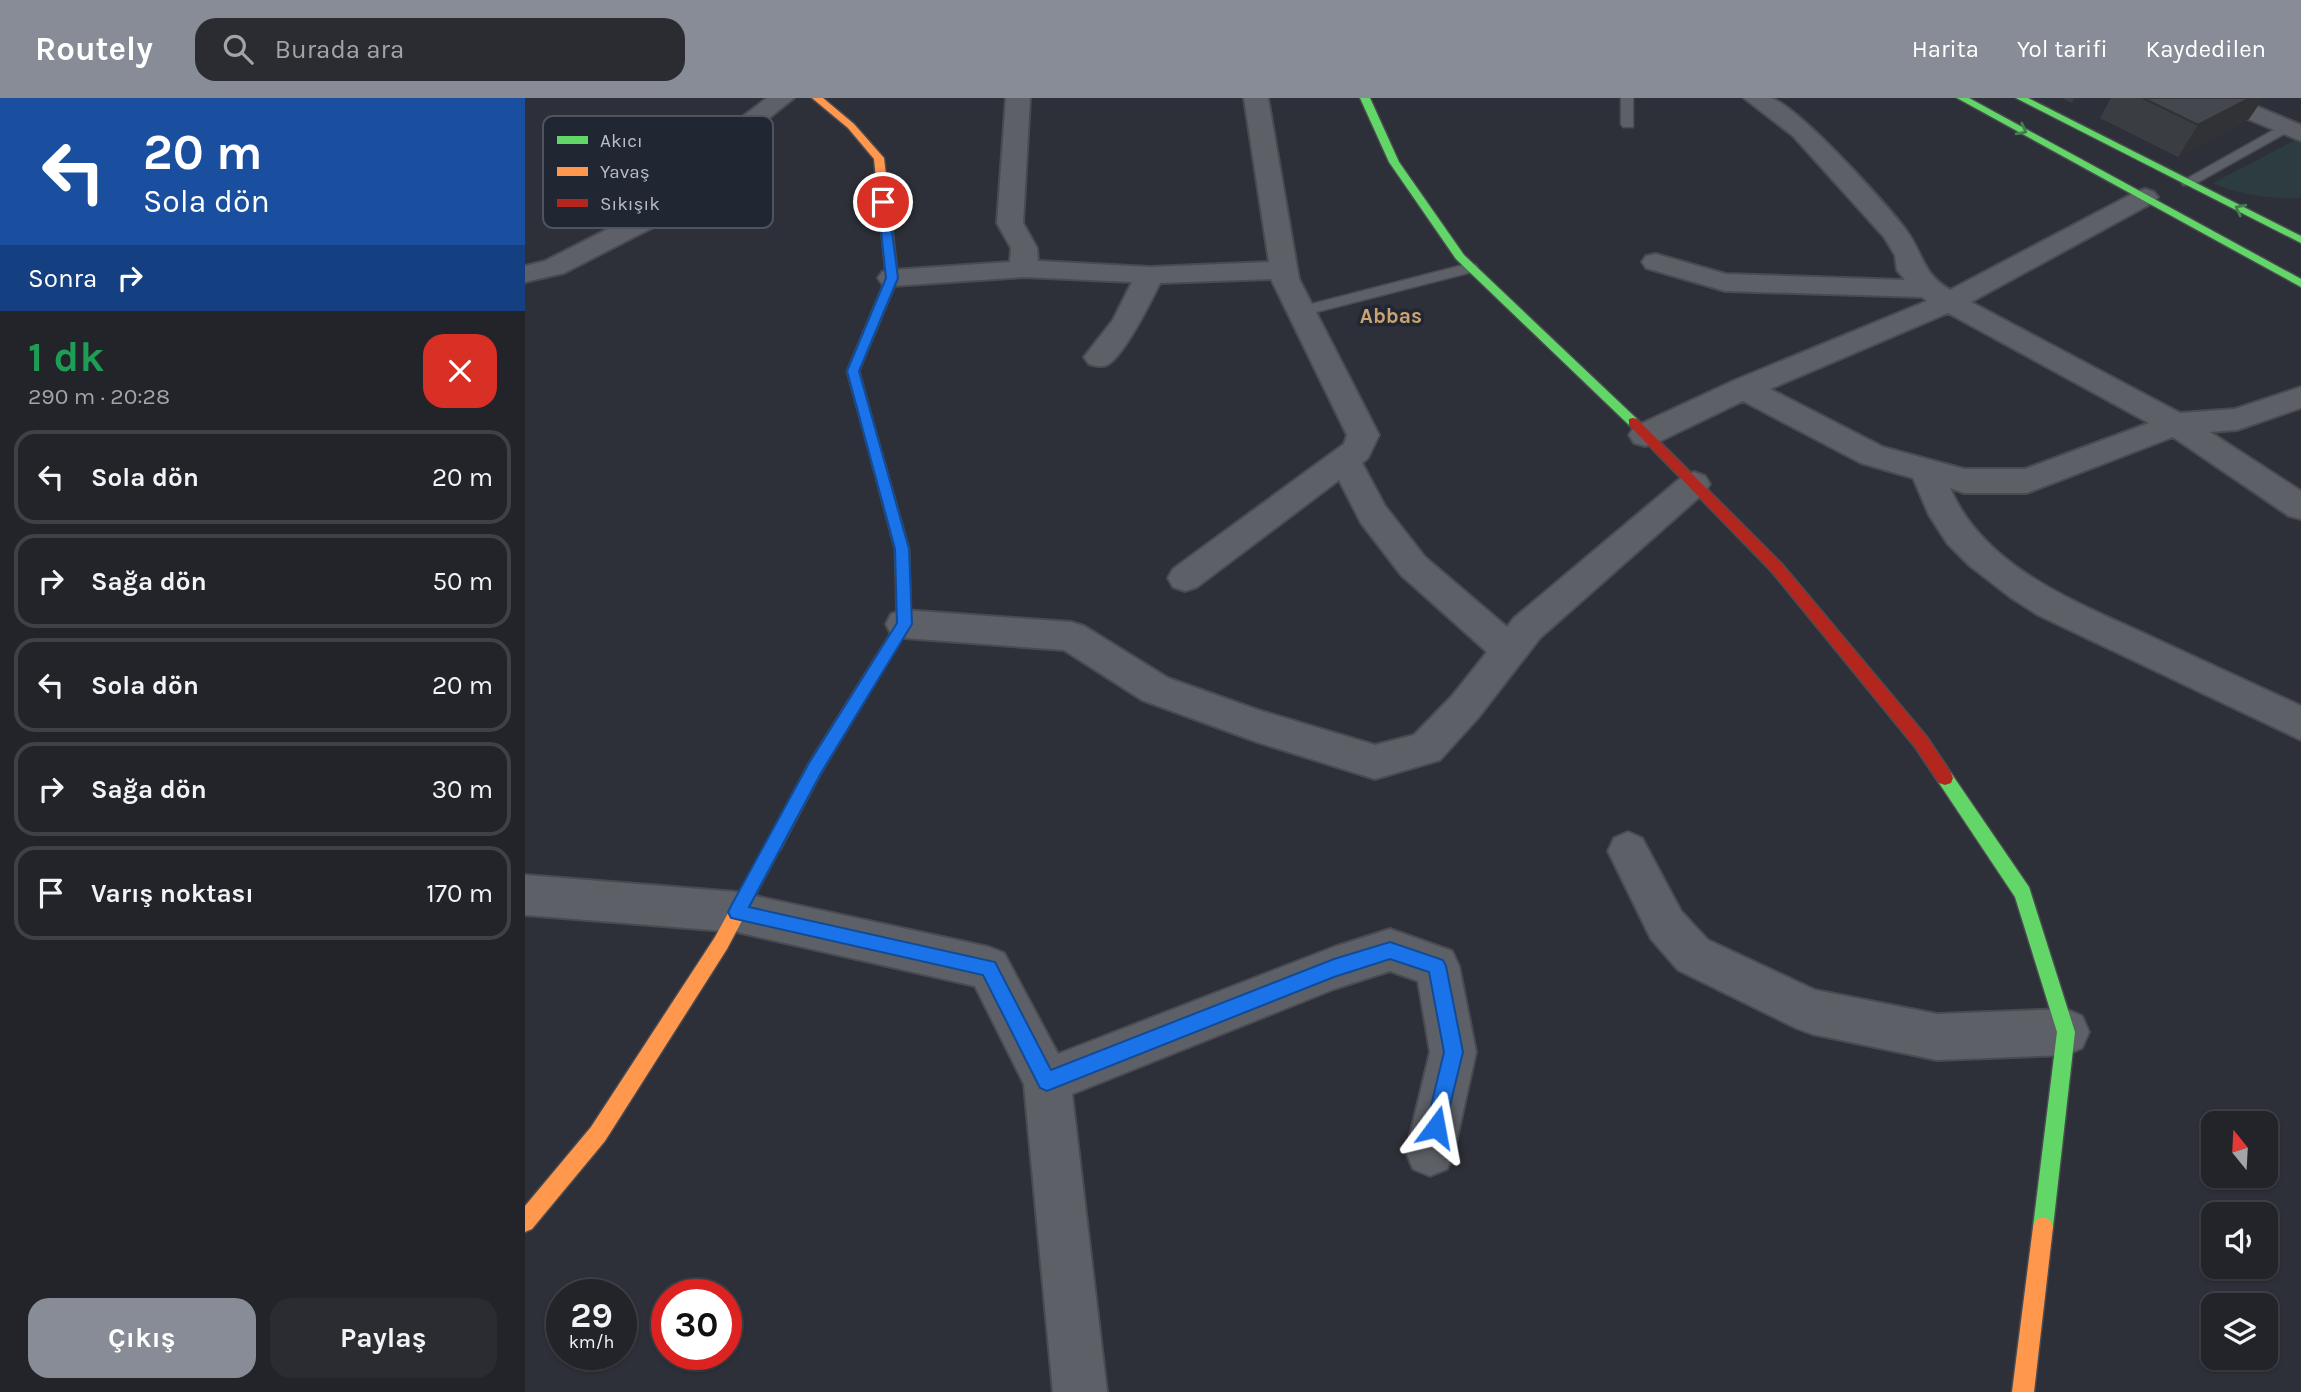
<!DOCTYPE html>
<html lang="tr">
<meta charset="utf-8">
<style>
body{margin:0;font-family:Karla,sans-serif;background:#2a2c32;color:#f1f3f6;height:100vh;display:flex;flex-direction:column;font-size:26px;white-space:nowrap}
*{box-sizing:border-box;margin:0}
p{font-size:23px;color:#a2a4a8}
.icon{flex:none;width:38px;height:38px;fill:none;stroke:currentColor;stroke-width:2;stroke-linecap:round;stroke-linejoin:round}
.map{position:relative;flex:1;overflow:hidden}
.details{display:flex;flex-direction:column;background:#22242a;width:525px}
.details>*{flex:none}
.top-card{background:#1a4fa0;color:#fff;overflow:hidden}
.needle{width:46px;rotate:342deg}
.fabs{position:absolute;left:1676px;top:1013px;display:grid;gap:14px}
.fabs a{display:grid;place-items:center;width:77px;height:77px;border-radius:14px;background:#22242a;box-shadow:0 2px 5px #0004,0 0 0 2px #3f4147;font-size:35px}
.speed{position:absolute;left:21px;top:1181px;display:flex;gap:14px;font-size:35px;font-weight:700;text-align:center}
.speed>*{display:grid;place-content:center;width:91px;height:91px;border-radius:50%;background:#22242a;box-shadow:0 2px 5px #0004,0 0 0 2px #3f4147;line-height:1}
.speed small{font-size:18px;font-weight:400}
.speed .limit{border:10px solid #d22;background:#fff;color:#111}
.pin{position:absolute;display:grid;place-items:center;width:60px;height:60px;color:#fff;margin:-30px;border:4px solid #fff;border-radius:50%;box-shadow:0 2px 7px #0007}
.me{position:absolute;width:77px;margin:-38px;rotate:13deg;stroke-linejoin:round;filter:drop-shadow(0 0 5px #0008)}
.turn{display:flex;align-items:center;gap:24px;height:147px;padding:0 28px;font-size:32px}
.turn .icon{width:91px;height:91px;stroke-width:2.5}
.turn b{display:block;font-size:49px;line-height:60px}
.then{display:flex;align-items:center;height:66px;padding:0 28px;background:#0003;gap:14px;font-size:26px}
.round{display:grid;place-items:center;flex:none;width:74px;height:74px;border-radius:21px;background:#2a2c32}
.head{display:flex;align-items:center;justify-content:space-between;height:119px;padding:0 28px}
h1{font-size:42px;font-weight:700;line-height:52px;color:#1e9e55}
.button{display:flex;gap:14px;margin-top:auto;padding:14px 28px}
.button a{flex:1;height:80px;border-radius:21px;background:#878c96;color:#fff;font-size:28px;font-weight:700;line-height:80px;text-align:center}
.button a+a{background:#2a2c32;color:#f1f3f6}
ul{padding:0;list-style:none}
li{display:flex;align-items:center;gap:21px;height:94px;margin:0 14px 10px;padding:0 14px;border:4px solid #3f4147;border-radius:21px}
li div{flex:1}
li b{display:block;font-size:26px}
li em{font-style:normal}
header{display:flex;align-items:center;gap:42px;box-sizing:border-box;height:98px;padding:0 35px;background:#878c96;color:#fff}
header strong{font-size:33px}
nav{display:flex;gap:38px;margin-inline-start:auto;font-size:24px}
.search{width:490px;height:63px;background:#2a2c32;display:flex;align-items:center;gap:18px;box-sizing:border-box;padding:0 24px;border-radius:21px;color:#a2a4a8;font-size:26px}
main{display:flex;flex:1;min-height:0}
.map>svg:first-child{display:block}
.green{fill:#2d3c41}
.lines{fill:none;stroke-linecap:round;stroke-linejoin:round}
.lane-casing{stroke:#494b51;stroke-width:3}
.street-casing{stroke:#494b51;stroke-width:4}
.fast-casing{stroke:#494b51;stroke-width:3}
.slow-casing{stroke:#494b51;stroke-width:3}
.jam-casing{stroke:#494b51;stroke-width:3}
.lane{fill:#5d6066;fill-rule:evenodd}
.street{fill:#5d6066;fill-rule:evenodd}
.fast{fill:#63d668;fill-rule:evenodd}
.slow{fill:#ff974d;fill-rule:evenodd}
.jam{fill:#b3261e;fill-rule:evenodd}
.wall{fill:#3a3d42}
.shaded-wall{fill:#303236}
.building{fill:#44474d;stroke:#303236;stroke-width:2}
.oneway{stroke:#427e4e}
.route{fill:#1a73e8;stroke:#114b97;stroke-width:2}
.labels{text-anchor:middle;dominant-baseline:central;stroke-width:7;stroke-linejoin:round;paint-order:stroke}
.far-district-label{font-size:21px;font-weight:bold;fill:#caa372;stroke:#212633}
.key{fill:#212633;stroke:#4e5360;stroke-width:2}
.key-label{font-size:19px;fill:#b8bdc8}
</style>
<header>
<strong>Routely</strong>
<div class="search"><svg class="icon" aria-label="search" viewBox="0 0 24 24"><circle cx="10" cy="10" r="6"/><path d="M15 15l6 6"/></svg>Burada ara</div>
<nav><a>Harita</a><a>Yol tarifi</a><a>Kaydedilen</a></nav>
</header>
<main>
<section class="details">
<div class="top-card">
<div class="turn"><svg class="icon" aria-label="left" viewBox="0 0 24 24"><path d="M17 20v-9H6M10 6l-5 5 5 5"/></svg><div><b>20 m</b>Sola dön</div></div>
<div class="then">Sonra<svg class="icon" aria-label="right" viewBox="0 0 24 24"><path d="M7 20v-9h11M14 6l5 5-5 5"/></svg></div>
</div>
<div class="head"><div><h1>1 dk</h1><p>290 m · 20:28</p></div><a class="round" style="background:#d93025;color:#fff"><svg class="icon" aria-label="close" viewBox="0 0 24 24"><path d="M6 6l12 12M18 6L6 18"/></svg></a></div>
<ul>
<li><svg class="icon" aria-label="left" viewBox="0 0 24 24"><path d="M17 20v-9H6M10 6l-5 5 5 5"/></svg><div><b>Sola dön</b></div><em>20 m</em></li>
<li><svg class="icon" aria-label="right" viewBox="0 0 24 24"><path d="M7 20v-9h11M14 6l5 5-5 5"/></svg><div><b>Sağa dön</b></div><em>50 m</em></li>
<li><svg class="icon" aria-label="left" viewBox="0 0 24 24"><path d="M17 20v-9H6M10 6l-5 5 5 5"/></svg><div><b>Sola dön</b></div><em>20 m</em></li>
<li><svg class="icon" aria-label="right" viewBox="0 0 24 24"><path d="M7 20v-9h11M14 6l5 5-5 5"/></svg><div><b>Sağa dön</b></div><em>30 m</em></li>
<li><svg class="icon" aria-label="arrive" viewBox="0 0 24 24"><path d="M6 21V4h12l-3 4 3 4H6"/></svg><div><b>Varış noktası</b></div><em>170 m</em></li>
</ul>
<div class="button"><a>Çıkış</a><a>Paylaş</a></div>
</section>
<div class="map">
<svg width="1776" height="1294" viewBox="0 0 1776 1294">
<rect width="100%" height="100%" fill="#2d3038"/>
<!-- green -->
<path class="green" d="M1770 42 1776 45V100C1753 102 1709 96 1688 85Z"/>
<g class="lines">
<!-- lane casing -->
<g class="lane-casing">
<path id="lane" d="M1096 0H1108V29H1098L1096 26Z
M1761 25 1768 29 1766 32 1668 87H1658L1656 84Z
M946 165 951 167 953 170 951 173 776 218 768 213 771 210Z"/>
</g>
<!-- street casing -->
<g class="street-casing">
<path id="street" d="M242 0H269L192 62 150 118 39 175 0 184V168L20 163 132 106 174 52Z
M481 0H505L498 125 512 150 513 163 625 169 744 164 719 0H743L774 181 854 337 843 360 837 365 860 408 900 459 982 529 989 520 1158 378 1169 374 1180 378 1185 386 1180 394 1015 540 953 620 915 662 850 681 732 644 617 602 539 552 379 540 366 536 361 526 366 516 379 512 546 524 559 528 643 580 733 612 850 647 889 637 927 598 962 554 876 477 836 425 814 382 672 489 660 493 648 489 643 480 648 471 819 346 822 337 746 181 635 185C625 205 602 252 585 265 578 270 571 268 564 266L559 259 588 222 607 184 499 179 367 188 357 186 353 180 357 174 367 172 485 164 486 150 472 125Z
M1219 0C1227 0 1239 0 1246 0 1275 10 1357 102 1378 128 1399 154 1395 174 1425 192L1611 94 1620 91 1629 94 1633 99 1629 104 1446 204 1655 315 1710 311 1776 289V310L1712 332 1685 334 1776 393V421L1764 418 1648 339 1502 395H1439L1425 390C1460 472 1556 506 1631 541 1679 563 1728 586 1776 608V642L1513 517 1485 499 1445 468 1422 445 1404 417 1388 380 1336 365 1218 303 1131 345 1120 348 1109 345 1104 337 1109 329 1208 283 1402 203 1397 199 1200 193 1121 170 1117 164 1121 158 1131 156 1201 176 1380 182 1372 172 1370 157 1359 139 1268 38ZM1423 215 1624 325 1500 371H1439L1358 349 1245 291Z
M1680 0H1712L1776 27V43L1684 5Z
M1103 734 1117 740 1156 813 1183 842 1290 892 1412 916 1541 911 1557 918 1564 934 1557 950 1541 957 1412 962 1287 936 1271 930 1153 872 1126 841 1083 753 1089 740Z
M0 777 212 794 464 849 479 855 533 956 809 849 865 831 927 853 934 868 951 954 929 1054 922 1071 905 1078 888 1071 881 1054 905 954 893 883 865 873 809 891 547 996 582 1294H528L499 986 450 888 212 834 0 817Z"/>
</g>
<!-- fast casing -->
<g class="fast-casing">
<path id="fast" d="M835 0H845L874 64 939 157 1112 321V327H1104L931 161 864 64Z
M1432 0H1444L1776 181V189Z
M1491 0H1503L1776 138V145Z
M342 320 348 324 384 451 386 526 296 675 255 752 249 755 243 752 241 747 243 742 284 665 372 525 370 451 336 324Z
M1420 673 1426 675 1504 789 1550 934 1528 1129 1525 1136 1518 1139 1511 1136 1508 1129 1532 934 1490 799 1414 685 1412 680 1414 675Z"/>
</g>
<!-- slow casing -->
<g class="slow-casing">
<path id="slow" d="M287 0H298L329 26 359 60 373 180 334 273 348 324 342 328 336 324 322 273 361 180 349 61 323 30Z
M249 739 255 742 257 747 202 851 80 1043 7 1131 0 1134V1108L66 1029 190 839 243 742Z
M1518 1119 1525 1122 1528 1129 1509 1294H1487L1508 1129 1511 1122Z"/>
</g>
<!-- jam casing -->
<g class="jam-casing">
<path id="jam" d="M1108 320 1112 321 1257 466 1402 639 1426 675 1428 680 1426 685 1420 687 1414 685 1390 649 1247 474 1104 327V321Z"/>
</g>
<!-- lane -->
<use href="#lane" class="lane"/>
<!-- street -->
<use href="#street" class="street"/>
<!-- fast -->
<use href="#fast" class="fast"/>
<!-- slow -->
<use href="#slow" class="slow"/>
<!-- jam -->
<use href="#jam" class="jam"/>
</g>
<!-- wall -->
<path class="wall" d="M1537 0H1557L1547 5Z
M1586 0H1738L1724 21 1653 59 1575 20Z"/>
<!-- shaded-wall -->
<path class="shaded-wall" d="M1549 0H1557L1547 5Z
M1725 0H1738L1724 21 1653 59 1673 27Z"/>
<!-- building -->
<path class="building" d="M1618 0H1725L1673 27Z"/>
<!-- one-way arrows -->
<defs><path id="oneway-chevron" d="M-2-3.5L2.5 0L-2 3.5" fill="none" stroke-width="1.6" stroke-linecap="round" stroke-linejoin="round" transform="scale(1.75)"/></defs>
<g class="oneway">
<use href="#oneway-chevron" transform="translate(1497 32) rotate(28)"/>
<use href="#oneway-chevron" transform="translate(1715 111) rotate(-153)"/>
</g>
<!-- route -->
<path class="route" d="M358 101 363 104 373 180 334 273 384 451 387 526 296 675 224 809 470 864 526 972 809 861 865 844 918 862 921 868 938 954 918 1036 911 1039 904 1036 901 1029 919 954 904 874 865 861 809 879 522 993 515 990 458 877 206 820 203 814 206 808 284 665 372 525 370 451 322 273 361 180 353 104Z"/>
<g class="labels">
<!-- far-district labels -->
<g class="far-district-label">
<text x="866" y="218">Abbas</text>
</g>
</g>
<!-- legend -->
<rect x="18" y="18" width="230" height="112" rx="10" class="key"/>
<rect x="32" y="38" width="31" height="8" fill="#63d668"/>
<rect x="32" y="69" width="31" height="9" fill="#ff974d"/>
<rect x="32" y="101" width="31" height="8" fill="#b3261e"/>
<g class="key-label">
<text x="75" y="49">Akıcı</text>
<text x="75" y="80">Yavaş</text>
<text x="75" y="112">Sıkışık</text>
</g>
</svg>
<div class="fabs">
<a><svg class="needle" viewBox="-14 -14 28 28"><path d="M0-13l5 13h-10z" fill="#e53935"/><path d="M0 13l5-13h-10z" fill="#a2a4a8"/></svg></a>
<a><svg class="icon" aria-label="sound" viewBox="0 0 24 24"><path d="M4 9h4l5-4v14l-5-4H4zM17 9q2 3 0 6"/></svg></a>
<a><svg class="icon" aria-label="layers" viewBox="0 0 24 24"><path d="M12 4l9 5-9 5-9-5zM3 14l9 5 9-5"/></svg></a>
</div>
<div class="speed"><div>29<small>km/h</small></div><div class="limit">30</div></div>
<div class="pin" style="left:358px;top:104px;background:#d93025"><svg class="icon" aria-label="arrive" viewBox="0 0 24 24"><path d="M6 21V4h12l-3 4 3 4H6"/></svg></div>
<svg class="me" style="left:911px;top:1029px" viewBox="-20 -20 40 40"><path d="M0-17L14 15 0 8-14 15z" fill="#1a73e8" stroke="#fff" stroke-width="4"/></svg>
</div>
</main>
